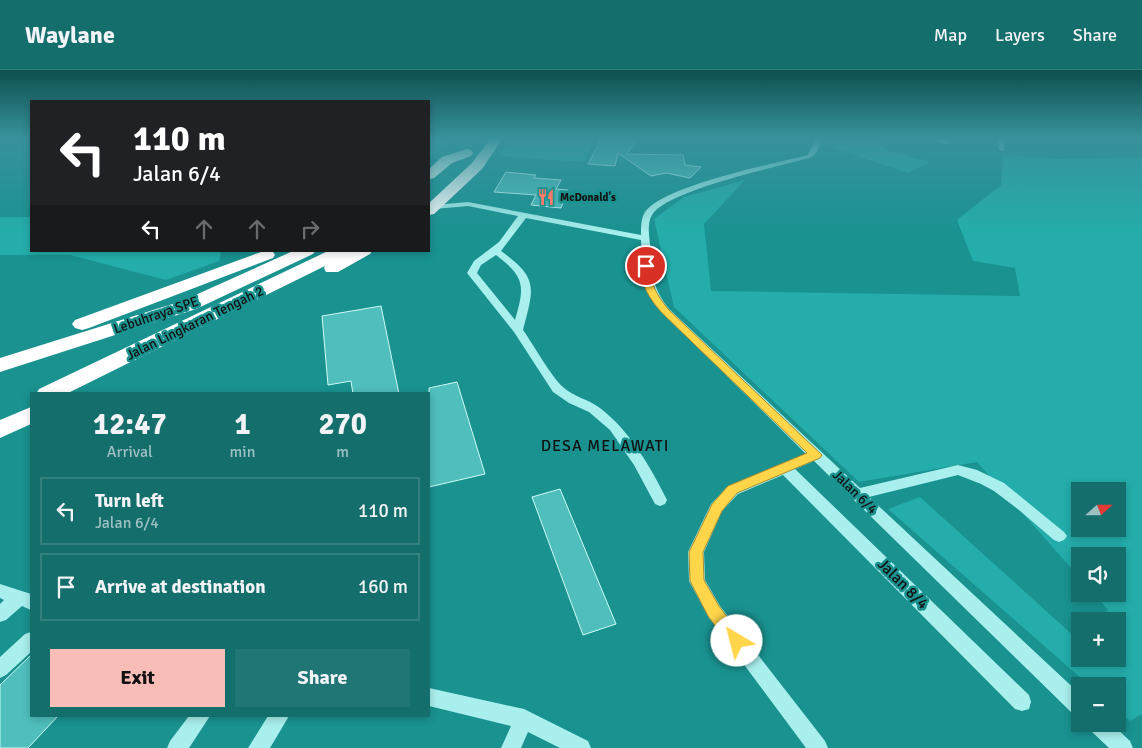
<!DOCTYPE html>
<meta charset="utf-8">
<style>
body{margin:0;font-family:Signika,sans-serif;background:#207674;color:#f1f3f6;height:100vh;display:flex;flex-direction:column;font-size:19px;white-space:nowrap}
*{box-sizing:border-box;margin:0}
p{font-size:16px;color:#9dc0c2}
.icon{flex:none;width:28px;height:28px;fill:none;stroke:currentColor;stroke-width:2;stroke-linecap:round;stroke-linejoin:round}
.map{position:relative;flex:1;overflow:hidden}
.side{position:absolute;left:30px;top:322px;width:400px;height:325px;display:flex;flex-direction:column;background:#136e6c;border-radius:0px;box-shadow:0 2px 8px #0003}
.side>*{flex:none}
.guide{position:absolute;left:30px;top:30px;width:400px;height:152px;border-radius:0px;box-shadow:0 2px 8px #0003;background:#202124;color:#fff;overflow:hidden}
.needle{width:32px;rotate:69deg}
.tools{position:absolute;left:1071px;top:412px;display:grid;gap:10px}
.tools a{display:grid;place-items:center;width:55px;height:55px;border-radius:0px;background:#136e6c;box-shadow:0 2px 8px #0003;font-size:25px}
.pin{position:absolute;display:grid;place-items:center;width:42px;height:42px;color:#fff;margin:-21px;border:2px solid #fff;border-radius:50%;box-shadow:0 1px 5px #0007}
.me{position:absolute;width:55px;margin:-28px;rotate:323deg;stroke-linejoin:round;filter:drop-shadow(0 0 4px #0008)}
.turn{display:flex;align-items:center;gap:18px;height:105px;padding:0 20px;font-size:22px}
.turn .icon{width:65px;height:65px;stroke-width:2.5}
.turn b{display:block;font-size:35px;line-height:42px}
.lanes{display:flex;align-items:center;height:48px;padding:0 20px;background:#0003;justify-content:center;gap:25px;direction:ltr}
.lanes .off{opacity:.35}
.eta{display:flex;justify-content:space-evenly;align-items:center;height:85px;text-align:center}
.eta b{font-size:30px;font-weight:700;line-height:35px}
.button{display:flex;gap:10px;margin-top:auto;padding:10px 20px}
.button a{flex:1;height:58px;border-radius:0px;background:#f7bdb6;color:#111;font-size:20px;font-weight:700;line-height:58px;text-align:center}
.button a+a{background:#207674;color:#f1f3f6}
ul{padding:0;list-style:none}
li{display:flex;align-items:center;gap:15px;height:68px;margin:0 10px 8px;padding:0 10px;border:2px solid #32817f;border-radius:0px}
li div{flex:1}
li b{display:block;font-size:19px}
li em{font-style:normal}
header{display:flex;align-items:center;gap:30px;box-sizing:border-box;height:70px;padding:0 25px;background:#136e6c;border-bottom:1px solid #32817f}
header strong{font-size:24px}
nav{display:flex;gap:28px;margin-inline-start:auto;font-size:18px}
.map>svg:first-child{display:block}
.green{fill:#24adaa;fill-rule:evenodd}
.building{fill:#4fbebc;stroke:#cffbfa}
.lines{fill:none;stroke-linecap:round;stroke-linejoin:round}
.street{fill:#a8efed;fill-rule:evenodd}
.highway{fill:#fff;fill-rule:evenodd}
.route{fill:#ffd54a;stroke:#a68a30}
.labels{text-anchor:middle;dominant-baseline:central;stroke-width:5;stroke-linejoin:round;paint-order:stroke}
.far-poi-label{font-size:11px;font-weight:bold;fill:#111;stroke:#199290;text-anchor:start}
.street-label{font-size:14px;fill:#111;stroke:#199290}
.quarter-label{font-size:16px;letter-spacing:1px;fill:#111;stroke:#199290}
.near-street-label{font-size:16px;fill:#111;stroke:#199290}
</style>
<header>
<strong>Waylane</strong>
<nav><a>Map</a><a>Layers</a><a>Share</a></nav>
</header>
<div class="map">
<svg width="1142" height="678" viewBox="0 0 1142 678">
<rect width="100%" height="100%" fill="#199290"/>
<!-- green -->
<path class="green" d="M429 68H452L429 89Z
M511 68H594L584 92 499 86Z
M833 68H874L886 80 930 92 908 103 828 76Z
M1003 84 1058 89 1142 87V644L1130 651 1118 640V616H1090L888 439 920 427 1076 568 1080 565V589H1118V551H1095L1108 540 1094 524H1118V486H1080V508L977 392 859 412 674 237 654 149 684 127 745 110 704 154 711 221 1020 226 1015 198 973 191 957 150 1001 115ZM1080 421H1118V459H1080Z
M0 147H31V181H215L221 183 219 191 166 210 70 185H0Z"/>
<!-- building -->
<path class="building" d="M596 68H637L627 84 683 85 685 95 701 97 690 108 666 103 651 106 618 83 615 96 588 94 600 71Z
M506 102 536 105 534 108 561 110 556 119 568 120 561 138 531 135 536 125 494 122Z
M381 236 399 324H353L351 311 328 315 322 246Z
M457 312 485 404 429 417V318Z
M560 419 616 554 583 565 532 427Z
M31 585V646H58L28 678H0V615Z"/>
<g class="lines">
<!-- street -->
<path class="street" d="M816 68H822L817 82 812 87C782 96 666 120 652 145 646 155 650 171 651 182 651 205 654 220 669 239L860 418 958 395 977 400 1004 413 1064 462 1067 466 1064 470 1059 472 1054 470 1019 440 994 421 981 414 958 405 869 427 1080 624V646L1073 644 814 391 795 399 1029 625 1031 632 1029 639 1022 641 1015 639 783 405 738 424 722 441 704 482 705 510 720 536 825 671 828 678H806L708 546 689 511 688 482 711 434 728 416 806 384 655 235 643 213 641 170 526 148 501 181C539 208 534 218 523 260 533 274 552 308 563 317 574 327 588 329 600 338 630 361 650 396 667 430L665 434 660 436 655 434 634 395 610 360 589 342 569 333 553 322 514 262 467 203 474 191 499 172 518 146 468 136 434 139 430 137 434 135 468 132 641 165C641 157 641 148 645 142 664 115 773 94 808 85ZM496 185C525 207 525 216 515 250L477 203 481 195Z
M926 68H940L950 72 947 74Z
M998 68H1004V81L999 80Z
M0 514 31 524V540L22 536 6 550 0 552V534L4 530 0 528Z
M31 562V582L6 605 0 608V587L25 564Z
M429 618 524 639 588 671 591 678H560L528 662 521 678H501L511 656 429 636Z
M189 646H210L189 678H167L170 671Z
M268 646H289L270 678H248Z
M1088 654H1112L1130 671 1133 678H1109L1091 661Z"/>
<!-- highway -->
<path class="highway" d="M491 68H503L482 99 434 144 429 145V133L472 93Z
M467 79 471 80 473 83 471 86 452 93 434 108 429 109V99L442 87Z
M293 181H315L313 184 196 239 0 302V288L182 231Z
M328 181H372L370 184 338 202H326L324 198 325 196 66 324H36L39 319Z
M261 182H273L275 185 273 188 89 258 82 260 75 258 72 254 75 250Z
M31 337V354L0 368V350Z"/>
</g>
<!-- sky -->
<linearGradient id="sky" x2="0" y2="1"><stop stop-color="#0e504f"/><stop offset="0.42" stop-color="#38929c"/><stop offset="1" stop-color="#38929c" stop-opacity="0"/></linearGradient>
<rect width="1142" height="163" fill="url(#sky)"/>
<!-- route -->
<path class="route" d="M646 193 650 196C650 214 657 225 668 239L822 385 820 388 737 423 722 441 703 482 704 510 719 536 745 571 743 577 737 579 731 577 708 546 692 515 690 511 689 482 712 434 728 416 807 383 662 243C649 228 641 216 641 196Z"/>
<!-- icons -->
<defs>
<g id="restaurant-bare" transform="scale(1.35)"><path d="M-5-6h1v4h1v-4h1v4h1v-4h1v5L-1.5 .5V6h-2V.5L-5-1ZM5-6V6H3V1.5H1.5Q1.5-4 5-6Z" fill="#ff7b67" stroke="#199290" stroke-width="2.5" paint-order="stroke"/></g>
</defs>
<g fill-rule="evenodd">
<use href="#restaurant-bare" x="546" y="127"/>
</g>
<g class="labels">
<!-- far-poi labels -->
<g class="far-poi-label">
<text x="560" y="127">McDonald's</text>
</g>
<!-- street labels -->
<g class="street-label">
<text transform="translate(156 245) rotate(-19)">Lebuhraya SPE</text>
<text transform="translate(195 253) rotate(-26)">Jalan Lingkaran Tengah 2</text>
<text transform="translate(855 422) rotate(44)">Jalan 6/4</text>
</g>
<!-- quarter labels -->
<g class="quarter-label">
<text x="605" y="376">DESA MELAWATI</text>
</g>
<!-- near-street labels -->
<g class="near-street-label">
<text transform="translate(903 514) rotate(45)">Jalan 8/4</text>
</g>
</g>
</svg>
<div class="tools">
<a><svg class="needle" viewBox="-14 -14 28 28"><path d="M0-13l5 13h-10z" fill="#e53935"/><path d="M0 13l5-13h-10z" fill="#9dc0c2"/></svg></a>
<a><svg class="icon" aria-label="sound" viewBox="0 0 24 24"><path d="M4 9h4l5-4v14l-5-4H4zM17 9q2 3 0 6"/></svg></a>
<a>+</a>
<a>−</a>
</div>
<div class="pin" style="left:646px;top:196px;background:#d93025"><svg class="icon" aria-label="arrive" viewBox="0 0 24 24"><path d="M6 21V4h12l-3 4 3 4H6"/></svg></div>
<svg class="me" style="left:737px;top:571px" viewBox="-20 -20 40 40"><circle r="19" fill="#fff"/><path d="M0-13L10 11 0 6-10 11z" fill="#ffd54a"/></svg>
<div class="guide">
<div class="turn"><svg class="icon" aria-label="left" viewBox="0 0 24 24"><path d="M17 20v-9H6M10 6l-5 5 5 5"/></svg><div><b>110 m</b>Jalan 6/4</div></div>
<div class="lanes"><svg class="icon" aria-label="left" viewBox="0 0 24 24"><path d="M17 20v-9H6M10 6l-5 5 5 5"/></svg><svg class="icon off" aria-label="ahead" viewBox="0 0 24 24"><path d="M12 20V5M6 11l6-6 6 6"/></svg><svg class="icon off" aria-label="ahead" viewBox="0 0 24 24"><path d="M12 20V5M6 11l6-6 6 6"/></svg><svg class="icon off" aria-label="right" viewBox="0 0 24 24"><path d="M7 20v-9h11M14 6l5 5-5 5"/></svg></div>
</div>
<section class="side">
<div class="eta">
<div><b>12:47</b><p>Arrival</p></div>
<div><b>1</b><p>min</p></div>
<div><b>270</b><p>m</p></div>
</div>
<ul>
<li><svg class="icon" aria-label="left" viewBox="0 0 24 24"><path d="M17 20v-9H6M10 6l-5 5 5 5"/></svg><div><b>Turn left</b><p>Jalan 6/4</p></div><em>110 m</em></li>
<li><svg class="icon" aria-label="arrive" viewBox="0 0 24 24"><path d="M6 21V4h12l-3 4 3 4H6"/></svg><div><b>Arrive at destination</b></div><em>160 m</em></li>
</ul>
<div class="button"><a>Exit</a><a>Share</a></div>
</section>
</div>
